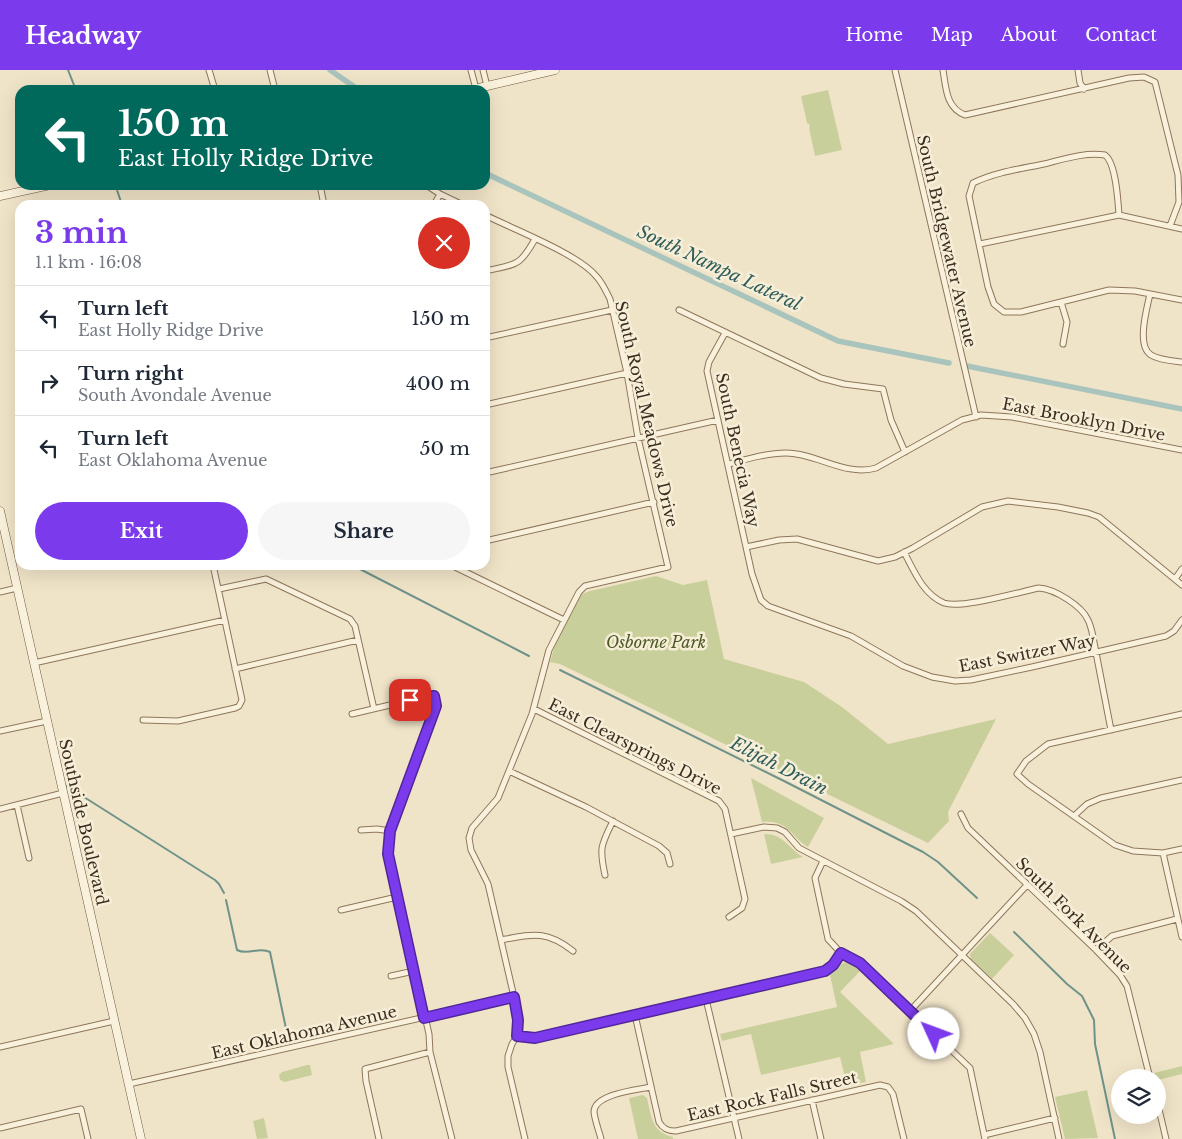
<!DOCTYPE html>
<meta charset="utf-8">
<style>
body{margin:0;font-family:"Libre Baskerville",serif;background:#f6f6f7;color:#1f2937;height:100vh;display:flex;flex-direction:column;font-size:19px;white-space:nowrap}
*{box-sizing:border-box;margin:0}
p{font-size:16px;color:#747a83}
.icon{flex:none;width:28px;height:28px;fill:none;stroke:currentColor;stroke-width:2;stroke-linecap:round;stroke-linejoin:round}
.map{position:relative;flex:1;overflow:hidden}
.sheet{position:absolute;left:15px;top:130px;width:475px;height:370px;display:flex;flex-direction:column;background:#fff;border-radius:15px;box-shadow:0 5px 20px #0002}
.sheet>*{flex:none}
.hud{position:absolute;left:15px;top:15px;width:475px;height:105px;border-radius:15px;box-shadow:0 5px 20px #0002;background:#00695c;color:#fff;overflow:hidden}
.controls{position:absolute;left:1111px;top:999px;display:grid;gap:10px}
.controls a{display:grid;place-items:center;width:55px;height:55px;border-radius:50%;background:#fff;box-shadow:0 5px 20px #0002;font-size:25px}
.pin{position:absolute;display:grid;place-items:center;width:42px;height:42px;color:#fff;margin:-21px;border-radius:10px;box-shadow:0 2px 8px #0006}
.me{position:absolute;width:55px;margin:-28px;rotate:313deg;stroke-linejoin:round;filter:drop-shadow(0 0 4px #0008)}
.turn{display:flex;align-items:center;gap:18px;height:105px;padding:0 20px;font-size:22px}
.turn .icon{width:65px;height:65px;stroke-width:2.5}
.turn b{display:block;font-size:35px;line-height:42px}
.round{display:grid;place-items:center;flex:none;width:52px;height:52px;border-radius:26px;background:#f6f6f7}
.summary{display:flex;align-items:center;justify-content:space-between;height:85px;padding:0 20px}
h1{font-size:30px;font-weight:700;line-height:38px;color:#7c3aed}
.action{display:flex;gap:10px;margin-top:auto;padding:10px 20px}
.action a{flex:1;height:58px;border-radius:30px;background:#7c3aed;color:#fff;font-size:20px;font-weight:700;line-height:58px;text-align:center}
.action a+a{background:#f6f6f7;color:#1f2937}
ul{padding:0;list-style:none}
li{display:flex;align-items:center;gap:15px;height:65px;padding:0 20px;border-top:1px solid #e0e1e3}
li div{flex:1}
li b{display:block;font-size:19px}
li em{font-style:normal}
header{display:flex;align-items:center;gap:30px;box-sizing:border-box;height:70px;padding:0 25px;background:#7c3aed;color:#fff}
header strong{font-size:24px}
nav{display:flex;gap:28px;margin-inline-start:auto;font-size:18px}
.map>svg:first-child{display:block}
.green{fill:#c9cf9b}
.lines{fill:none;stroke-linecap:round;stroke-linejoin:round}
.stream{stroke:#6f938a;stroke-width:2}
.canal{stroke:#a9c4bc;stroke-width:5.5}
.minor-casing{stroke:#8d765c;stroke-width:7}
.secondary-casing{stroke:#6f573f;stroke-width:9}
.minor{stroke:#faf1dc;stroke-width:5}
.secondary{stroke:#faf1dc;stroke-width:8}
.route-casing{stroke:#51269a;stroke-width:12}
.route{stroke:#7c3aed;stroke-width:9}
.labels{text-anchor:middle;dominant-baseline:central;stroke-width:5;stroke-linejoin:round;paint-order:stroke}
.street-label{font-size:16px;fill:#3d2e20;stroke:#f7eed8}
.park-label{font-size:16px;font-style:italic;fill:#4d5a26;stroke:#f7eed8}
.water-label{font-size:18px;font-style:italic;fill:#2f5d5a;stroke:#f7eed8}
</style>
<header>
<strong>Headway</strong>
<nav><a>Home</a><a>Map</a><a>About</a><a>Contact</a></nav>
</header>
<div class="map">
<svg width="1182" height="1069" viewBox="0 0 1182 1069">
<rect width="100%" height="100%" fill="#f0e4c8"/>
<!-- green -->
<path class="green" d="M828 20 842 80 815 86 809 58 810 55 807 53 801 26Z
M656 506 683 515 707 510 724 589 804 612 842 637 888 674 996 649 948 742 949 751 928 773 560 594 550 592 555 575 578 530 582 524 590 521Z
M751 708 824 748 808 777C790 766 788 749 762 752Z
M764 764C784 764 788 778 803 787L771 794Z
M990 863 1014 885 992 909 971 889 970 884Z
M846 892 861 900 840 922 894 974 860 982 866 1012 847 1016 840 987 761 1005 751 964 722 971 720 964 837 937 830 905 841 894Z
M307 995H310L312 1005 285 1012 280 1010 279 1005 282 1002Z
M1182 996V1004L1158 1010V1008L1155 1007 1154 1003Z
M1087 1020 1098 1068 1065 1069 1055 1027Z
M643 1025 647 1028C651 1045 652 1063 673 1067V1069H638L629 1028Z
M264 1048 268 1068 257 1069 253 1051Z"/>
<g class="lines">
<!-- stream -->
<path class="stream" d="M68 0 76 20
M116 117 122 135
M352 495 529 586
M560 600 784 711 923 782 938 792 977 828
M65 715 215 810 219 814 224 823
M226 830 237 880C248 886 259 876 270 882L289 973
M1014 862 1067 914 1082 926 1094 950 1095 974 1115 1069"/>
<!-- canal -->
<path class="canal" d="M330 0 359 20
M485 103 838 271 949 293
M967 296 1182 339"/>
<!-- minor casing -->
<g class="minor-casing">
<path id="minor" d="M209 0 215 20
M270 0 275 20
M471 0 476 19
M483 0 487 16
M895 0 976 347
M943 0C946 18 946 38 965 45L1129 8 1144 7 1155 12 1178 105 1179 132 1170 156
M1078 0 1080 13 1084 19
M320 115 324 135
M426 115 440 124 463 135
M434 135 440 124
M485 145C513 159 578 184 596 206 602 212 606 221 610 229L627 303 638 368 668 497 585 516 579 522 549 580 532 644 498 728 472 758 469 768 471 780 488 814 514 927 518 950 517 966 512 974 508 986V997L525 1069
M1119 145C1118 131 1116 93 1105 85 1085 82 1064 89 1044 94 1020 99 996 102 973 113L969 126 988 217 994 234 1004 242H1021L1109 220 1135 221 1182 230
M980 174 1119 145 1182 159
M485 201C515 194 519 198 535 169
M1150 224C1147 238 1136 276 1151 285 1159 290 1173 291 1182 292
M1061 232 1067 252 1063 274
M679 240 821 308 844 314 883 319 891 350 905 382
M725 263 709 292 707 301 752 504 761 530 768 536 851 566 903 596 932 607 955 611 971 610 1032 597 1166 566 1174 561 1182 550
M485 268 612 240
M485 335 627 303
M729 394C747 389 767 383 786 383 816 383 846 407 876 398L962 350 981 345 1012 347 1182 380
M485 403 718 350
M485 471 654 432
M746 477 779 470 797 469 878 491 895 487 913 478 982 437 1008 431 1058 437 1088 443 1099 447 1182 515
M904 482C914 501 923 524 944 533 962 539 1019 522 1039 518 1055 519 1082 536 1088 550 1090 554 1091 558 1092 562L1111 660
M451 495 564 550
M1175 509 1182 499
M219 519 266 509 350 549 355 556 374 639
M0 522 17 518
M34 593 225 550
M235 599 358 570
M534 639 719 731 725 739 745 829 742 838 729 847
M352 644 428 626H434L436 636 390 761 388 784 429 964 430 982 452 1069
M1182 644 1048 674 1026 691 1017 704 1028 714 1115 775 1133 781 1163 783 1182 779
M143 650 178 651 235 638 239 636 242 630 213 495
M0 661 47 651
M509 701 586 737 659 776 667 783 670 794
M17 735 29 788
M0 739 63 723
M961 744 968 758 1096 880 1120 905 1127 916 1150 1008
M1074 746 1087 734 1101 728 1182 710
M361 760 377 759 390 761
M731 764 764 757 777 758 785 762 799 778 901 831 916 841 1013 934 1025 948 1034 964 1040 982 1059 1069
M1163 783 1182 867
M823 791 815 808 828 869 841 883 860 893 970 998 985 1069
M605 805C599 778 601 775 613 751
M341 840 397 827
M501 870C533 864 546 860 573 881
M1096 880 1112 866 1177 849
M391 906 414 901
M706 929 739 1069
M910 941 1027 815
M635 945 659 1052C663 1059 668 1061 676 1061L880 1015 888 1017 893 1024 904 1069
M517 966 535 968 825 901 833 895 841 883
M0 977 114 951
M129 1014 514 927
M812 1030 821 1069
M1158 1035 1166 1069
M0 1058 81 1039 88 1069
M984 1065 1055 1048
M379 1069 366 1011 365 999 430 982
M601 1069C599 1061 595 1051 594 1042 594 1024 636 1020 651 1017"/>
</g>
<!-- secondary casing -->
<g class="secondary-casing">
<path id="secondary" d="M470 20 555 0
M0 126 50 115
M0 441 141 1069"/>
</g>
<!-- minor -->
<use href="#minor" class="minor"/>
<!-- secondary -->
<use href="#secondary" class="secondary"/>
</g>
<g class="lines">
<!-- route casing -->
<g class="route-casing">
<path id="route" d="M410 630 434 626 436 636 390 761 388 784 424 948 514 927 518 950 517 966 535 968 825 901 833 895 841 883 860 893 934 964"/>
</g>
<!-- route -->
<use href="#route" class="route"/>
</g>
<g class="labels">
<!-- street labels -->
<g class="street-label">
<text transform="translate(947 171) rotate(77)">South Bridgewater Avenue</text>
<text transform="translate(647 344) rotate(77)">South Royal Meadows Drive</text>
<text transform="translate(1084 349) rotate(11)">East Brooklyn Drive</text>
<text transform="translate(738 380) rotate(78)">South Benecia Way</text>
<text transform="translate(1027 583) rotate(-11)">East Switzer Way</text>
<text transform="translate(635 676) rotate(27)">East Clearsprings Drive</text>
<text transform="translate(84 752) rotate(77)">Southside Boulevard</text>
<text transform="translate(1074 845) rotate(45)">South Fork Avenue</text>
<text transform="translate(304 962) rotate(-13)">East Oklahoma Avenue</text>
<text transform="translate(772 1026) rotate(-13)">East Rock Falls Street</text>
</g>
<!-- park labels -->
<g class="park-label">
<text x="656" y="572">Osborne Park</text>
</g>
<!-- water labels -->
<g class="water-label">
<text transform="translate(719 198) rotate(25)">South Nampa Lateral</text>
<text transform="translate(779 696) rotate(27)">Elijah Drain</text>
</g>
</g>
</svg>
<div class="controls">
<a><svg class="icon" aria-label="layers" viewBox="0 0 24 24"><path d="M12 4l9 5-9 5-9-5zM3 14l9 5 9-5"/></svg></a>
</div>
<div class="pin" style="left:410px;top:630px;background:#d93025"><svg class="icon" aria-label="arrive" viewBox="0 0 24 24"><path d="M6 21V4h12l-3 4 3 4H6"/></svg></div>
<svg class="me" style="left:934px;top:964px" viewBox="-20 -20 40 40"><circle r="19" fill="#fff"/><path d="M0-13L10 11 0 6-10 11z" fill="#7c3aed"/></svg>
<div class="hud">
<div class="turn"><svg class="icon" aria-label="left" viewBox="0 0 24 24"><path d="M17 20v-9H6M10 6l-5 5 5 5"/></svg><div><b>150 m</b>East Holly Ridge Drive</div></div>
</div>
<section class="sheet">
<div class="summary"><div><h1>3 min</h1><p>1.1 km · 16:08</p></div><a class="round" style="background:#d93025;color:#fff"><svg class="icon" aria-label="close" viewBox="0 0 24 24"><path d="M6 6l12 12M18 6L6 18"/></svg></a></div>
<ul>
<li><svg class="icon" aria-label="left" viewBox="0 0 24 24"><path d="M17 20v-9H6M10 6l-5 5 5 5"/></svg><div><b>Turn left</b><p>East Holly Ridge Drive</p></div><em>150 m</em></li>
<li><svg class="icon" aria-label="right" viewBox="0 0 24 24"><path d="M7 20v-9h11M14 6l5 5-5 5"/></svg><div><b>Turn right</b><p>South Avondale Avenue</p></div><em>400 m</em></li>
<li><svg class="icon" aria-label="left" viewBox="0 0 24 24"><path d="M17 20v-9H6M10 6l-5 5 5 5"/></svg><div><b>Turn left</b><p>East Oklahoma Avenue</p></div><em>50 m</em></li>
</ul>
<div class="action"><a>Exit</a><a>Share</a></div>
</section>
</div>
